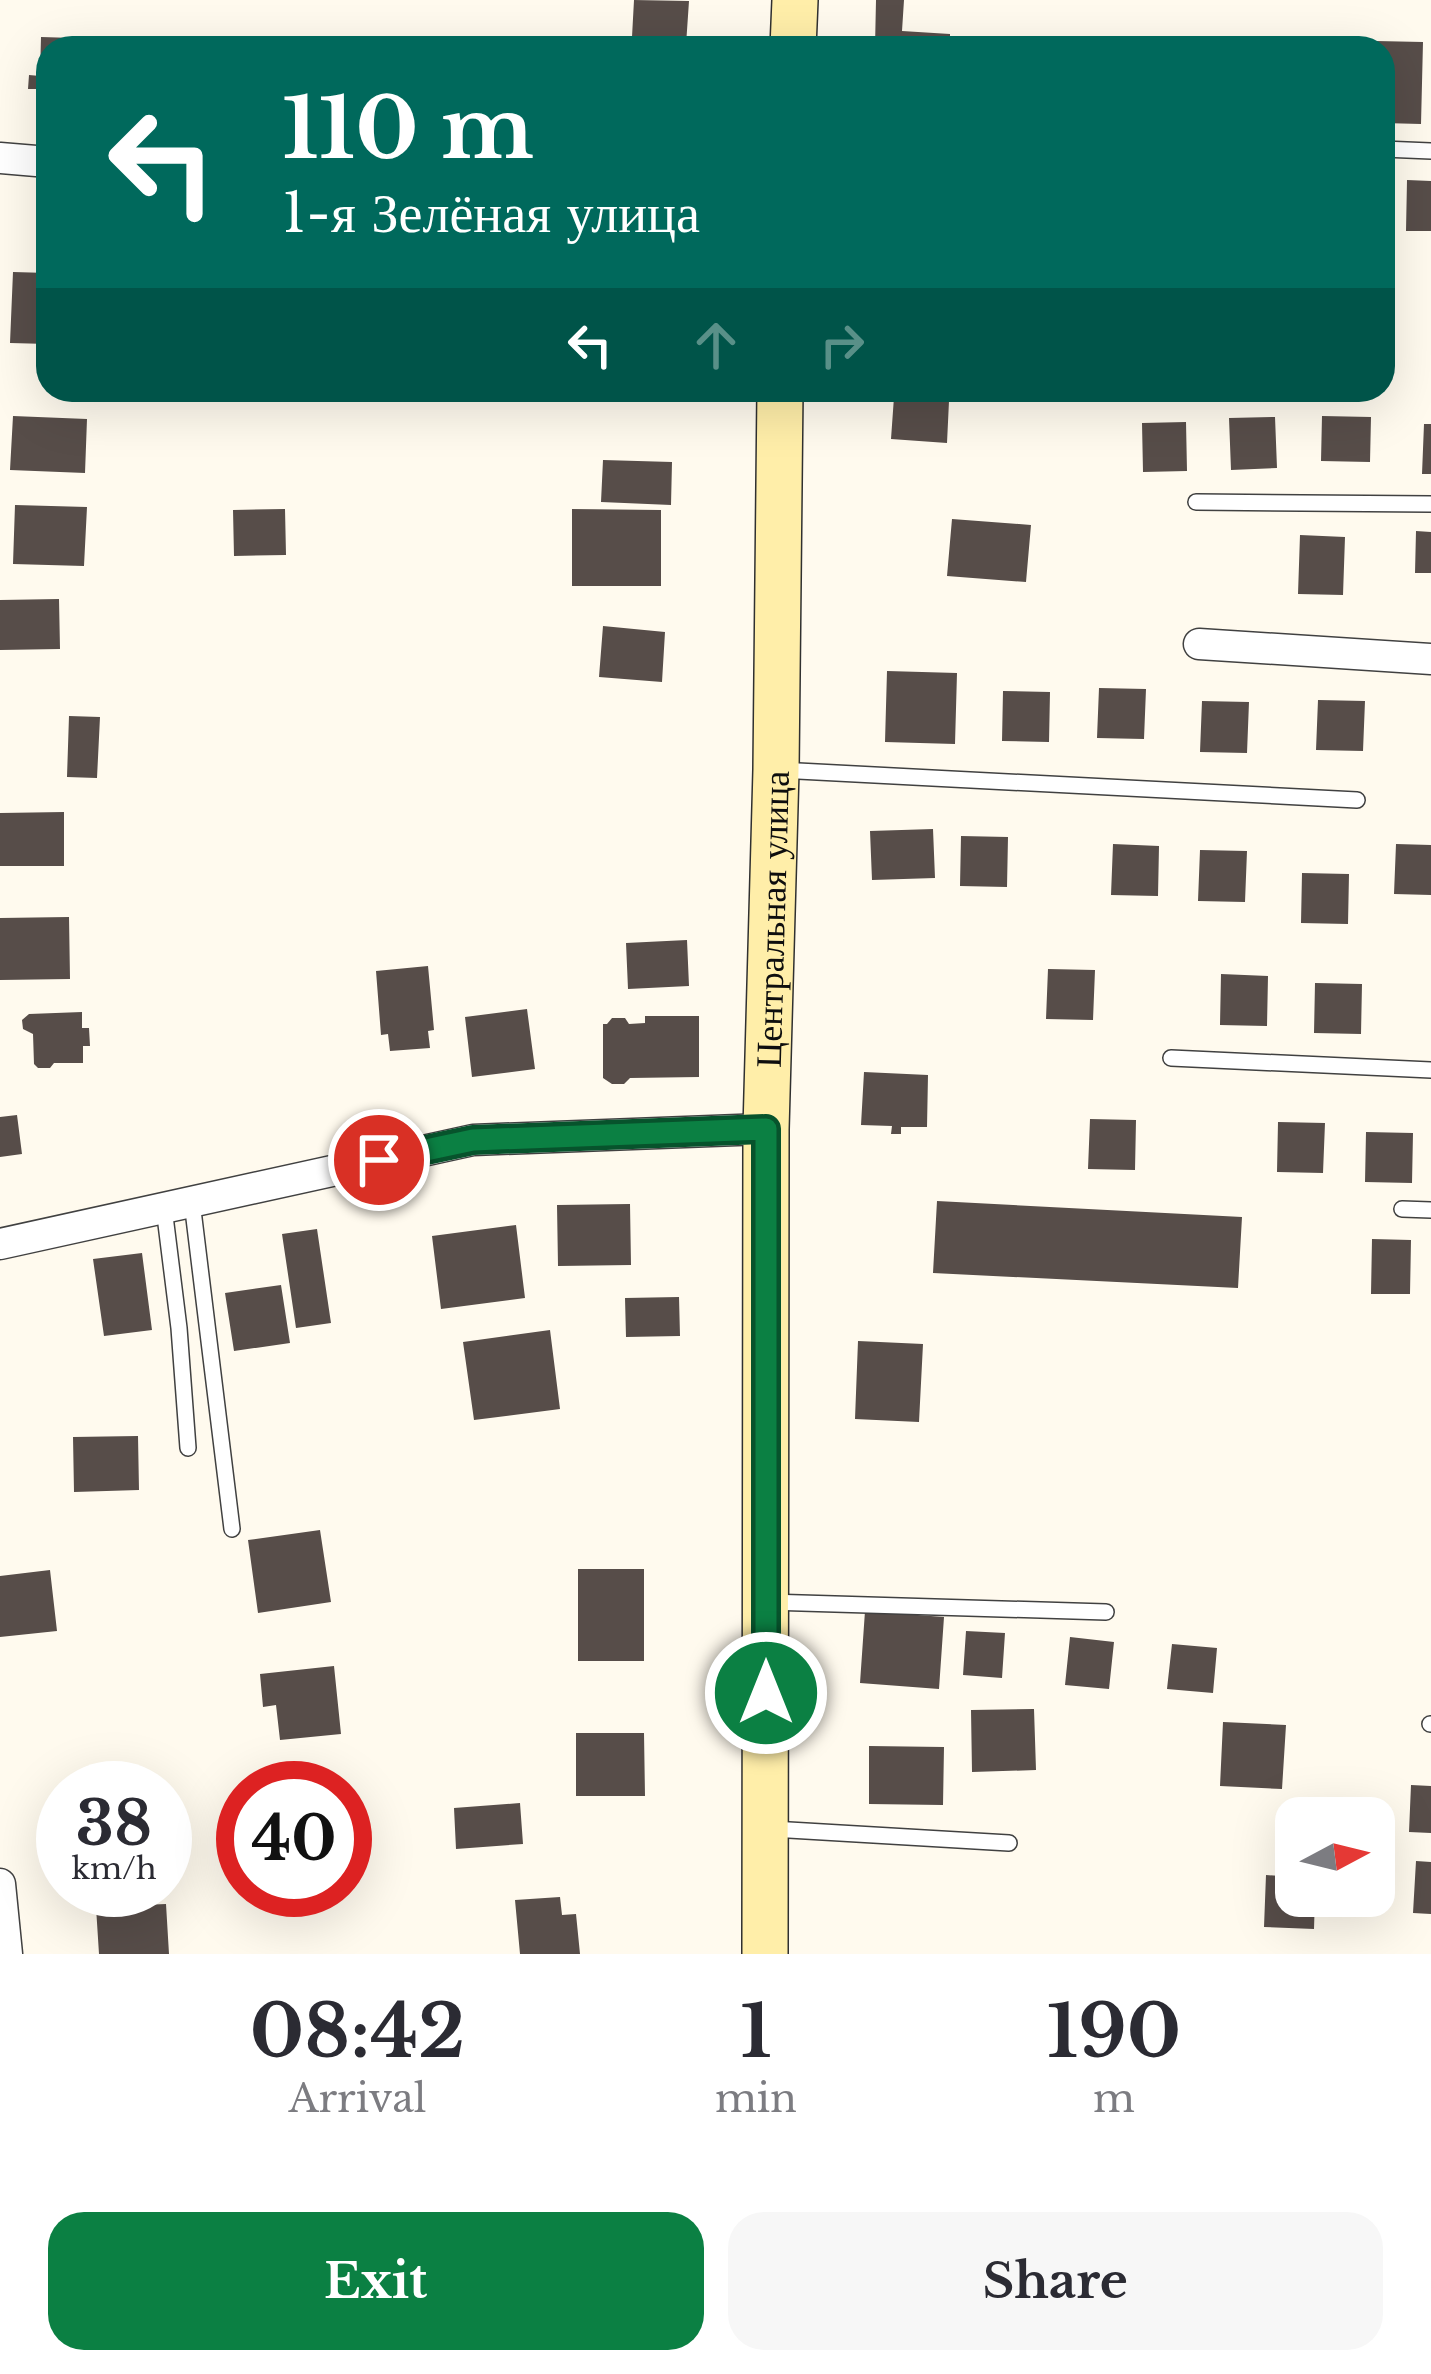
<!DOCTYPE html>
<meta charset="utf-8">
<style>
body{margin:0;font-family:"Libre Baskerville",serif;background:#f7f7f7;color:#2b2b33;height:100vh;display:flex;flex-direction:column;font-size:45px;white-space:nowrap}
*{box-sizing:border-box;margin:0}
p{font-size:39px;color:#7c7c81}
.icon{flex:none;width:66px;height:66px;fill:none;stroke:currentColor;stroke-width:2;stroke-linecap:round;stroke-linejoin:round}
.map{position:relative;height:1954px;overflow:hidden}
.drawer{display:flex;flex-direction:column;background:#fff;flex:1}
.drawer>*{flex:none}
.top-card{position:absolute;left:36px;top:36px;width:1359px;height:366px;border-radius:36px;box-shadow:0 12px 48px #0002;background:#00695c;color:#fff;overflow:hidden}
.needle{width:78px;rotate:83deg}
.buttons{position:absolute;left:1275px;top:1797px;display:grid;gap:24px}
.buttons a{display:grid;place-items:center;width:120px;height:120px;border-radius:24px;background:#fff;box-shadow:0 12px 48px #0002;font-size:60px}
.speed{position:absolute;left:36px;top:1761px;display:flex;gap:24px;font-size:60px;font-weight:700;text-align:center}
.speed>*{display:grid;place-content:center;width:156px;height:156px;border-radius:50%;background:#fff;box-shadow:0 12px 48px #0002;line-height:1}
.speed small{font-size:30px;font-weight:400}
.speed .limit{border:18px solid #d22;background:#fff;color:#111}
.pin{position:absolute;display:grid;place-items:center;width:102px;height:102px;color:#fff;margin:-51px;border:6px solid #fff;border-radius:50%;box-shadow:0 3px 12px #0007}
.me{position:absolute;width:132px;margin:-66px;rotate:0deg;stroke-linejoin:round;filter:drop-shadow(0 0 9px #0008)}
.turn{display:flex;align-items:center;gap:42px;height:252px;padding:0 48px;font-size:54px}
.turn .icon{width:156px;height:156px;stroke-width:2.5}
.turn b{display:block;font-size:84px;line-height:102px}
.lanes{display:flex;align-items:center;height:114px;padding:0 48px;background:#0003;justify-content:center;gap:60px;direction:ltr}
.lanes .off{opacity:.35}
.eta{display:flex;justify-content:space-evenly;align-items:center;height:204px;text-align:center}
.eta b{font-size:72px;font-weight:800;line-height:84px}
.cta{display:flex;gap:24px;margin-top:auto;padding:24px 48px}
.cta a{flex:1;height:138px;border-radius:36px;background:#0b8043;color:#fff;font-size:48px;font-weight:800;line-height:138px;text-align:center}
.cta a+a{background:#f7f7f7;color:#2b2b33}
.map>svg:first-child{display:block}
.building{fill:#574d49}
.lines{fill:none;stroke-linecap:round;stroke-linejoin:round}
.lane-casing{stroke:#414141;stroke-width:18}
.street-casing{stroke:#414141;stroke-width:33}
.secondary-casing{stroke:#303030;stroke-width:48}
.lane{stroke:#fff;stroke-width:15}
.street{stroke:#fff;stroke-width:30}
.secondary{stroke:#ffeea9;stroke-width:45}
.route-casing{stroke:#07532c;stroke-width:30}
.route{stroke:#0b8043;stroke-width:21}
.labels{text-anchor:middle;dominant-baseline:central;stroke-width:12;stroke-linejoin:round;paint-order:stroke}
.street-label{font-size:36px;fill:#0e0e0e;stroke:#fff}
</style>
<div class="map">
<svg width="1431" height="1954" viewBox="0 0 1431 1954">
<rect width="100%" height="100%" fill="#fffaee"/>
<!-- building -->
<path class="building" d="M634 0 689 1 686 45 656 44 657 38 632 37Z
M876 0H904L902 31 950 34V38L978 40V48L875 47Z
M41 37 107 39V48H48V113H38L39 89H28L29 75 40 76Z
M1376 41 1423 42 1421 124 1383 123V48H1376Z
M1407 180 1431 181V231H1406Z
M13 272 48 273V344L10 343Z
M894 397 949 401 947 443 891 439Z
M13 416 87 419 85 473 10 470Z
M1322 416 1371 417 1370 462 1321 461Z
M1275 417 1277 468 1231 470 1229 418Z
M1186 422 1187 471 1143 472 1142 423Z
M1424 424H1431V474H1422Z
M603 460 672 462 671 505 601 502Z
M15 505 87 507 84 566 13 564Z
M285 509 286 555 234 556 233 510Z
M572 509 661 510V586H572Z
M952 519 1031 525 1026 582 947 576Z
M1416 531 1431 532V573H1415Z
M1300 535 1345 537 1343 595 1298 594Z
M59 599 60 649 0 650V600Z
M603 626 665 632 662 682 599 677Z
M887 671 957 673 955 744 885 742Z
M1099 688 1146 689 1144 739 1097 738Z
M1003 691 1050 692 1049 742 1002 741Z
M1318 700 1365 701 1363 751 1316 750Z
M1202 701 1249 702 1247 753 1200 752Z
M69 716 100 717 97 778 67 777Z
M64 812V866H0V813Z
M933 829 935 878 872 880 870 831Z
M961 836 1008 837 1007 887 960 886Z
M1113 844 1159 846 1158 896 1111 895Z
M1396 844 1431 845V895L1394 894Z
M1200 850 1247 851 1245 902 1198 901Z
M1302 873 1349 874 1348 924 1301 923Z
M69 917 70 979 0 980V918Z
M687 940 689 986 628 989 626 943Z
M428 966 434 1030 428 1031 430 1048 390 1051 388 1034 381 1035 376 971Z
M1048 969 1095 970 1093 1020 1046 1019Z
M1221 974 1268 976 1267 1026 1220 1025Z
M1315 983 1362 984 1361 1034 1314 1033Z
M527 1009 535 1069 472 1077 465 1017Z
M82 1012V1028H89L90 1046H83V1063H54L50 1068H38L34 1064 33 1034 23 1029 22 1020 29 1014Z
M645 1016H699V1077L630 1078 624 1084H612L603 1078V1024H607L612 1018H625L629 1024 645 1023Z
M864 1072 928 1075 927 1127H901V1134H891L892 1126 861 1125Z
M17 1115 22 1154 0 1157V1117Z
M1090 1119 1136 1120 1135 1170 1088 1169Z
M1278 1122 1325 1123 1323 1173 1277 1172Z
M1366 1132 1413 1133 1412 1183 1365 1182Z
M937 1201 1242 1217 1238 1288 933 1273Z
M630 1204 631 1265 558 1266 557 1205Z
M516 1225 525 1298 441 1309 432 1236Z
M317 1229 331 1323 296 1328 282 1234Z
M1372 1239 1411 1240 1410 1294H1371Z
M142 1253 152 1330 104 1336 93 1259Z
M281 1285 290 1343 234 1351 225 1293Z
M679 1297 680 1336 626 1337 625 1298Z
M550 1330 560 1409 474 1420 463 1342Z
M858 1341 923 1344 919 1422 855 1419Z
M138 1436 139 1490 74 1492 73 1437Z
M320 1530 331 1602 258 1613 248 1540Z
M578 1569H644V1661H578Z
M50 1570 57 1631 0 1637V1576Z
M865 1611 944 1617 939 1689 860 1683Z
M966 1631 1005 1633 1002 1678 963 1675Z
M1070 1637 1114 1642 1109 1689 1065 1685Z
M1172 1644 1217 1648 1213 1693 1167 1689Z
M334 1666 341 1734 280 1740 276 1705 263 1707 260 1674Z
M1034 1709 1036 1770 972 1772 971 1710Z
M1223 1722 1286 1725 1282 1789 1220 1786Z
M576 1733H644L645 1796H576Z
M869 1746 944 1747 943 1805 869 1804Z
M1411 1785 1431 1786V1833L1409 1832Z
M520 1803 523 1844 456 1849 454 1808Z
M1416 1861 1431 1862V1914L1413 1913Z
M1266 1875 1296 1877V1896H1315L1314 1929 1264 1927Z
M560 1897 562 1915 576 1914 580 1954H520L515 1900Z
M166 1904 169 1954H99L96 1907Z"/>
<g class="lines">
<!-- lane casing -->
<g class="lane-casing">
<path id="lane" d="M1383 149 1431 151
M1196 502 1431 504
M779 770 1357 800
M1171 1058 1431 1070
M192 1202 232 1529
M164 1208 179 1328 188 1448
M1402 1209 1431 1210
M768 1602 1106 1612
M1430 1724H1431
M772 1829 1009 1843"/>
</g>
<!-- street casing -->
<g class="street-casing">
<path id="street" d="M0 158 48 162
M1199 644 1431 659
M0 1244 473 1140 766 1129
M0 1884 7 1954"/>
</g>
<!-- secondary casing -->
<g class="secondary-casing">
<g id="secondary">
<path d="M793 48 795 0"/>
<path id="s1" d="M765 1954 766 1129 776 770 780 390"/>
</g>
</g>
<!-- lane -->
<use href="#lane" class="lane"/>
<!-- street -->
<use href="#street" class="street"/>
<!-- secondary -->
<use href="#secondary" class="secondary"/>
</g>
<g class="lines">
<!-- route casing -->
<g class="route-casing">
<path id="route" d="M379 1160 473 1140 766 1129V1693"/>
</g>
<!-- route -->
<use href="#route" class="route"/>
</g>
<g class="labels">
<!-- street labels -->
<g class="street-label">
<text stroke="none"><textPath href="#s1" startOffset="1035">Центральная улица</textPath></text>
</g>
</g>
</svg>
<div class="buttons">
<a><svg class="needle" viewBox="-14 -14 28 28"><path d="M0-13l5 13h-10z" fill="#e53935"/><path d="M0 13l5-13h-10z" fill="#7c7c81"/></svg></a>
</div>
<div class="speed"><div>38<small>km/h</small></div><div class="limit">40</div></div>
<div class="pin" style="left:379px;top:1160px;background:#d93025"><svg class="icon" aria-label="arrive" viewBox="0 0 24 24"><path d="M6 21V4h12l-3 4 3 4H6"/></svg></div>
<svg class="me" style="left:766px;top:1693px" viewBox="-20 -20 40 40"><circle r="17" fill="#0b8043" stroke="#fff" stroke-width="3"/><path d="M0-11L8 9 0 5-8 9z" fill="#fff"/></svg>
<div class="top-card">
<div class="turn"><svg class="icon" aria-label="left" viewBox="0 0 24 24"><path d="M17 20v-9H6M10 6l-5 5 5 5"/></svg><div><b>110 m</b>1-я Зелёная улица</div></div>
<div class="lanes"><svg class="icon" aria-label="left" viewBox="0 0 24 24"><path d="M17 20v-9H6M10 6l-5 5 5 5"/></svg><svg class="icon off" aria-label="ahead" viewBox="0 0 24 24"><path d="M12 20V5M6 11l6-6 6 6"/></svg><svg class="icon off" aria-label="right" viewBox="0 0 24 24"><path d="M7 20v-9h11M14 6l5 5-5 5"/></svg></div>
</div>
</div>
<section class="drawer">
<div class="eta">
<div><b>08:42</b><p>Arrival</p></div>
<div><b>1</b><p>min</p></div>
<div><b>190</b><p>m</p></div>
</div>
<div class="cta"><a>Exit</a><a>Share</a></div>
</section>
